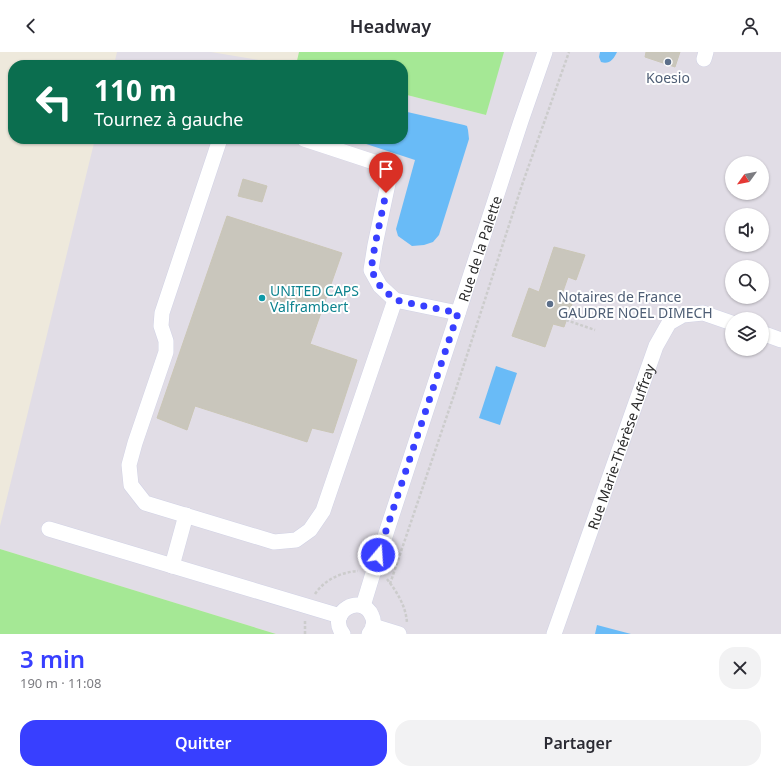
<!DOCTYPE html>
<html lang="fr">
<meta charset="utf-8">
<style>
body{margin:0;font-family:"Noto Sans",sans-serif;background:#f2f2f3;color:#2b2b33;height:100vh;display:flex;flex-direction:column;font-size:15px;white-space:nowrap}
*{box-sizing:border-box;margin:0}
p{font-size:13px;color:#7c7c81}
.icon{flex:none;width:22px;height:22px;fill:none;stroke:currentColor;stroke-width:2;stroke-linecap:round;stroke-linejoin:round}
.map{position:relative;height:582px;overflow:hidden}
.drawer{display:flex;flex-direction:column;background:#fff;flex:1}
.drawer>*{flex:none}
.banner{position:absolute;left:8px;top:8px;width:400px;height:84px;border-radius:16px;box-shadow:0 1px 3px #0004;background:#0b6e4f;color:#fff;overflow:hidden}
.needle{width:26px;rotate:237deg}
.buttons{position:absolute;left:725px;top:104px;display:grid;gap:8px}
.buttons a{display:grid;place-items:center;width:44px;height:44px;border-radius:50%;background:#fff;box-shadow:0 1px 3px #0004;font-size:20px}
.pin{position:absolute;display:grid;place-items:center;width:34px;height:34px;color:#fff;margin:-41px -17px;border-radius:50% 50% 50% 0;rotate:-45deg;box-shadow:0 0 4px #0007}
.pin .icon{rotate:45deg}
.me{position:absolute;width:44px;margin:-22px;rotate:18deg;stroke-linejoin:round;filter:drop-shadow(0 0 3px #0008)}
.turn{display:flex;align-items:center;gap:14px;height:84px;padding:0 20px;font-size:18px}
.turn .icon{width:52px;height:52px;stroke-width:2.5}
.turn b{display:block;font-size:28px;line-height:34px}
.round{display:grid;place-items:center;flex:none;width:42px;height:42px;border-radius:16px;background:#f2f2f3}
.head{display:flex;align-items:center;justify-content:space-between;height:68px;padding:0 20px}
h1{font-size:24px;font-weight:600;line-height:30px;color:#383fff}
.cta{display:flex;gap:8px;margin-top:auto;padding:8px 20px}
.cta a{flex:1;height:46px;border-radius:16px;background:#383fff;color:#fff;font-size:16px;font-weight:600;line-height:46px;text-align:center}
.cta a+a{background:#f2f2f3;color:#2b2b33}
header{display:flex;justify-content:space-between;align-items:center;height:52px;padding:0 20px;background:#fff;font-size:18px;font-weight:600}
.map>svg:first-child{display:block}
.industrial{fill:#e1dde6;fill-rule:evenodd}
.green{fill:#a5e895}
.water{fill:#69bbf7}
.building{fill:#c9c6bc;stroke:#cac6b6}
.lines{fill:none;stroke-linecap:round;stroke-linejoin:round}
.minor-casing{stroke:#d1d2e5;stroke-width:16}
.path{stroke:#ccc;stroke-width:2.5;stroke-dasharray:3 2;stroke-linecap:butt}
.minor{stroke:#fff;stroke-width:15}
.route{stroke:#383fff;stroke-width:7;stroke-dasharray:0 12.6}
.service-dot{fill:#5c6f8a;stroke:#fff;stroke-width:1.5}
.culture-dot{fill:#0f9aa8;stroke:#fff;stroke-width:1.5}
.labels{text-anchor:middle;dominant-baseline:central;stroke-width:4;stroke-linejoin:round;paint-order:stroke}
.service-label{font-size:14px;fill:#4e5e75;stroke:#fff}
.street-label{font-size:14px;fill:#2b2b2b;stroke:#fff}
.culture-label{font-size:14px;fill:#0d838f;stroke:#fff;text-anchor:start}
</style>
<header><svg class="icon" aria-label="back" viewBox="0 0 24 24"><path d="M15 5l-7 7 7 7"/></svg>Headway<svg class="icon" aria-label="person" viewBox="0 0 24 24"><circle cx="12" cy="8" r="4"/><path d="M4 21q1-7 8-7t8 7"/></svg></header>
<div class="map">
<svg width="781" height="582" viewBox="0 0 781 582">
<rect width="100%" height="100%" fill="#eee9dc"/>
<!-- industrial -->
<path class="industrial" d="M117 0H211L288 13H114Z
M502 0H781V582H276L0 497V474L95 87H403V42L486 63ZM732 111H762V141H732ZM732 163H762V193H732ZM732 215H762V245H732ZM732 267H762V297H732Z"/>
<!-- green -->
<path class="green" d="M299 0H504L486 63 403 42V13H296Z
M0 497 276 582H0Z"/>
<!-- water -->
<path class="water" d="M600 0H617C614 7 609 13 601 10L599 5Z
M403 59 464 73 467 74 468 78 469 87 439 183 433 190 424 193 412 194 398 184 396 177 415 108 351 87H403Z
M496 314 517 321 500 373 479 366Z
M597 573 631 582H595Z"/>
<!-- building -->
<path class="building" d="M646 0H680L675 15 645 5Z
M243 127 267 134 262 150 238 144Z
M227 164 342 201 310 292 357 308 333 381 312 376 307 390 195 354 187 378 157 366Z
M554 195 585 203 576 228 568 225 560 248 572 252 564 275 553 272 545 295 512 284 529 236 539 240Z"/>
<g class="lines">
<!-- minor casing -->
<g class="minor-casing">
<g id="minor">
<path d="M704 7 706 0"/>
<path d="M220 87 162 261 161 274 166 289V300L135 391 129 413 131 433 145 451 274 490 296 488 310 478 323 459 395 248"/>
<path d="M304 87 374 110 382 117 389 127 375 193 371 218 380 234 395 248 458 261"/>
<path d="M762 281 781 288"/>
<path d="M49 477 340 564"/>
<path d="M172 514 186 463"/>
<path id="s1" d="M363 554 374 518 521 69 545 0"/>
<path d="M373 574 399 582"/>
<path d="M343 582C326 560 362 540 372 564 375 570 373 577 369 582"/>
<path id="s2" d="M554 582 656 294 669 271 683 263 703 261 732 271"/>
</g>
</g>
<!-- path -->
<path class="path" d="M566 268 595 278
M387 527C397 540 406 554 407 571
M390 532 456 337 522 133 569 0
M315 542C325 527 342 520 358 519
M305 569V582"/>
<!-- minor -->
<use href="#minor" class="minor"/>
</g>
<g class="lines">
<!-- route -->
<path class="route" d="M378 503 458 261 395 248 380 234 371 218 375 193 386 141"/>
</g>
<!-- markers -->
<g class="service-dot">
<circle cx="668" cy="10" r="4"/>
<circle cx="550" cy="252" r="4"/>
</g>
<circle class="culture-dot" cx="262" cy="246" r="4"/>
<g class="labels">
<!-- service labels -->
<g class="service-label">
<text x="668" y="25">Koesio</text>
<text x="558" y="244" text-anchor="start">Notaires de France<tspan x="558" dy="16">GAUDRE NOEL DIMECH</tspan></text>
</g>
<!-- street labels -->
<g class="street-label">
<text stroke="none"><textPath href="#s1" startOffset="376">Rue de la Palette</textPath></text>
<text stroke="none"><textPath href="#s2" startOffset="199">Rue Marie-Thérèse Auffray</textPath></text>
</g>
<!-- culture labels -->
<g class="culture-label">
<text x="270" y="238">UNITED CAPS<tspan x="270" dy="16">Valframbert</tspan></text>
</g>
</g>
</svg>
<div class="buttons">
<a><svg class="needle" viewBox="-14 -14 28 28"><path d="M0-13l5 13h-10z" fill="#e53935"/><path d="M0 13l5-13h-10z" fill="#7c7c81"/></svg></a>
<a><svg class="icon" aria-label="sound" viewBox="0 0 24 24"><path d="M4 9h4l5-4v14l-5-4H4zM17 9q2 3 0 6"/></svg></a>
<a><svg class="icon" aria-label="search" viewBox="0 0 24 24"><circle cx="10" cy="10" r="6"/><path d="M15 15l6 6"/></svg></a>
<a><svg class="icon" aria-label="layers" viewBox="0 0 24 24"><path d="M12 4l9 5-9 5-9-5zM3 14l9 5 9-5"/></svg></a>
</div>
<div class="pin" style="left:386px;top:141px;background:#d93025"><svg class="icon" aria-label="arrive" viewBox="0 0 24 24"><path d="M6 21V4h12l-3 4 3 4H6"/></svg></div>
<svg class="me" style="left:378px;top:503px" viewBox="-20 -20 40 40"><circle r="17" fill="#383fff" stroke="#fff" stroke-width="3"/><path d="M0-11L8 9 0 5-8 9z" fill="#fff"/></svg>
<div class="banner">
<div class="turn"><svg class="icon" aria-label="left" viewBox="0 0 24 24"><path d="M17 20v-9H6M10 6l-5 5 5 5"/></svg><div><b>110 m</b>Tournez à gauche</div></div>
</div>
</div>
<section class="drawer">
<div class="head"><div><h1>3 min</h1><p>190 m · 11:08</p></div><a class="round"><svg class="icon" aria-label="close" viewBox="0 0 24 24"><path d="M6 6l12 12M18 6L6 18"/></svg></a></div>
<div class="cta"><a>Quitter</a><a>Partager</a></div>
</section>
